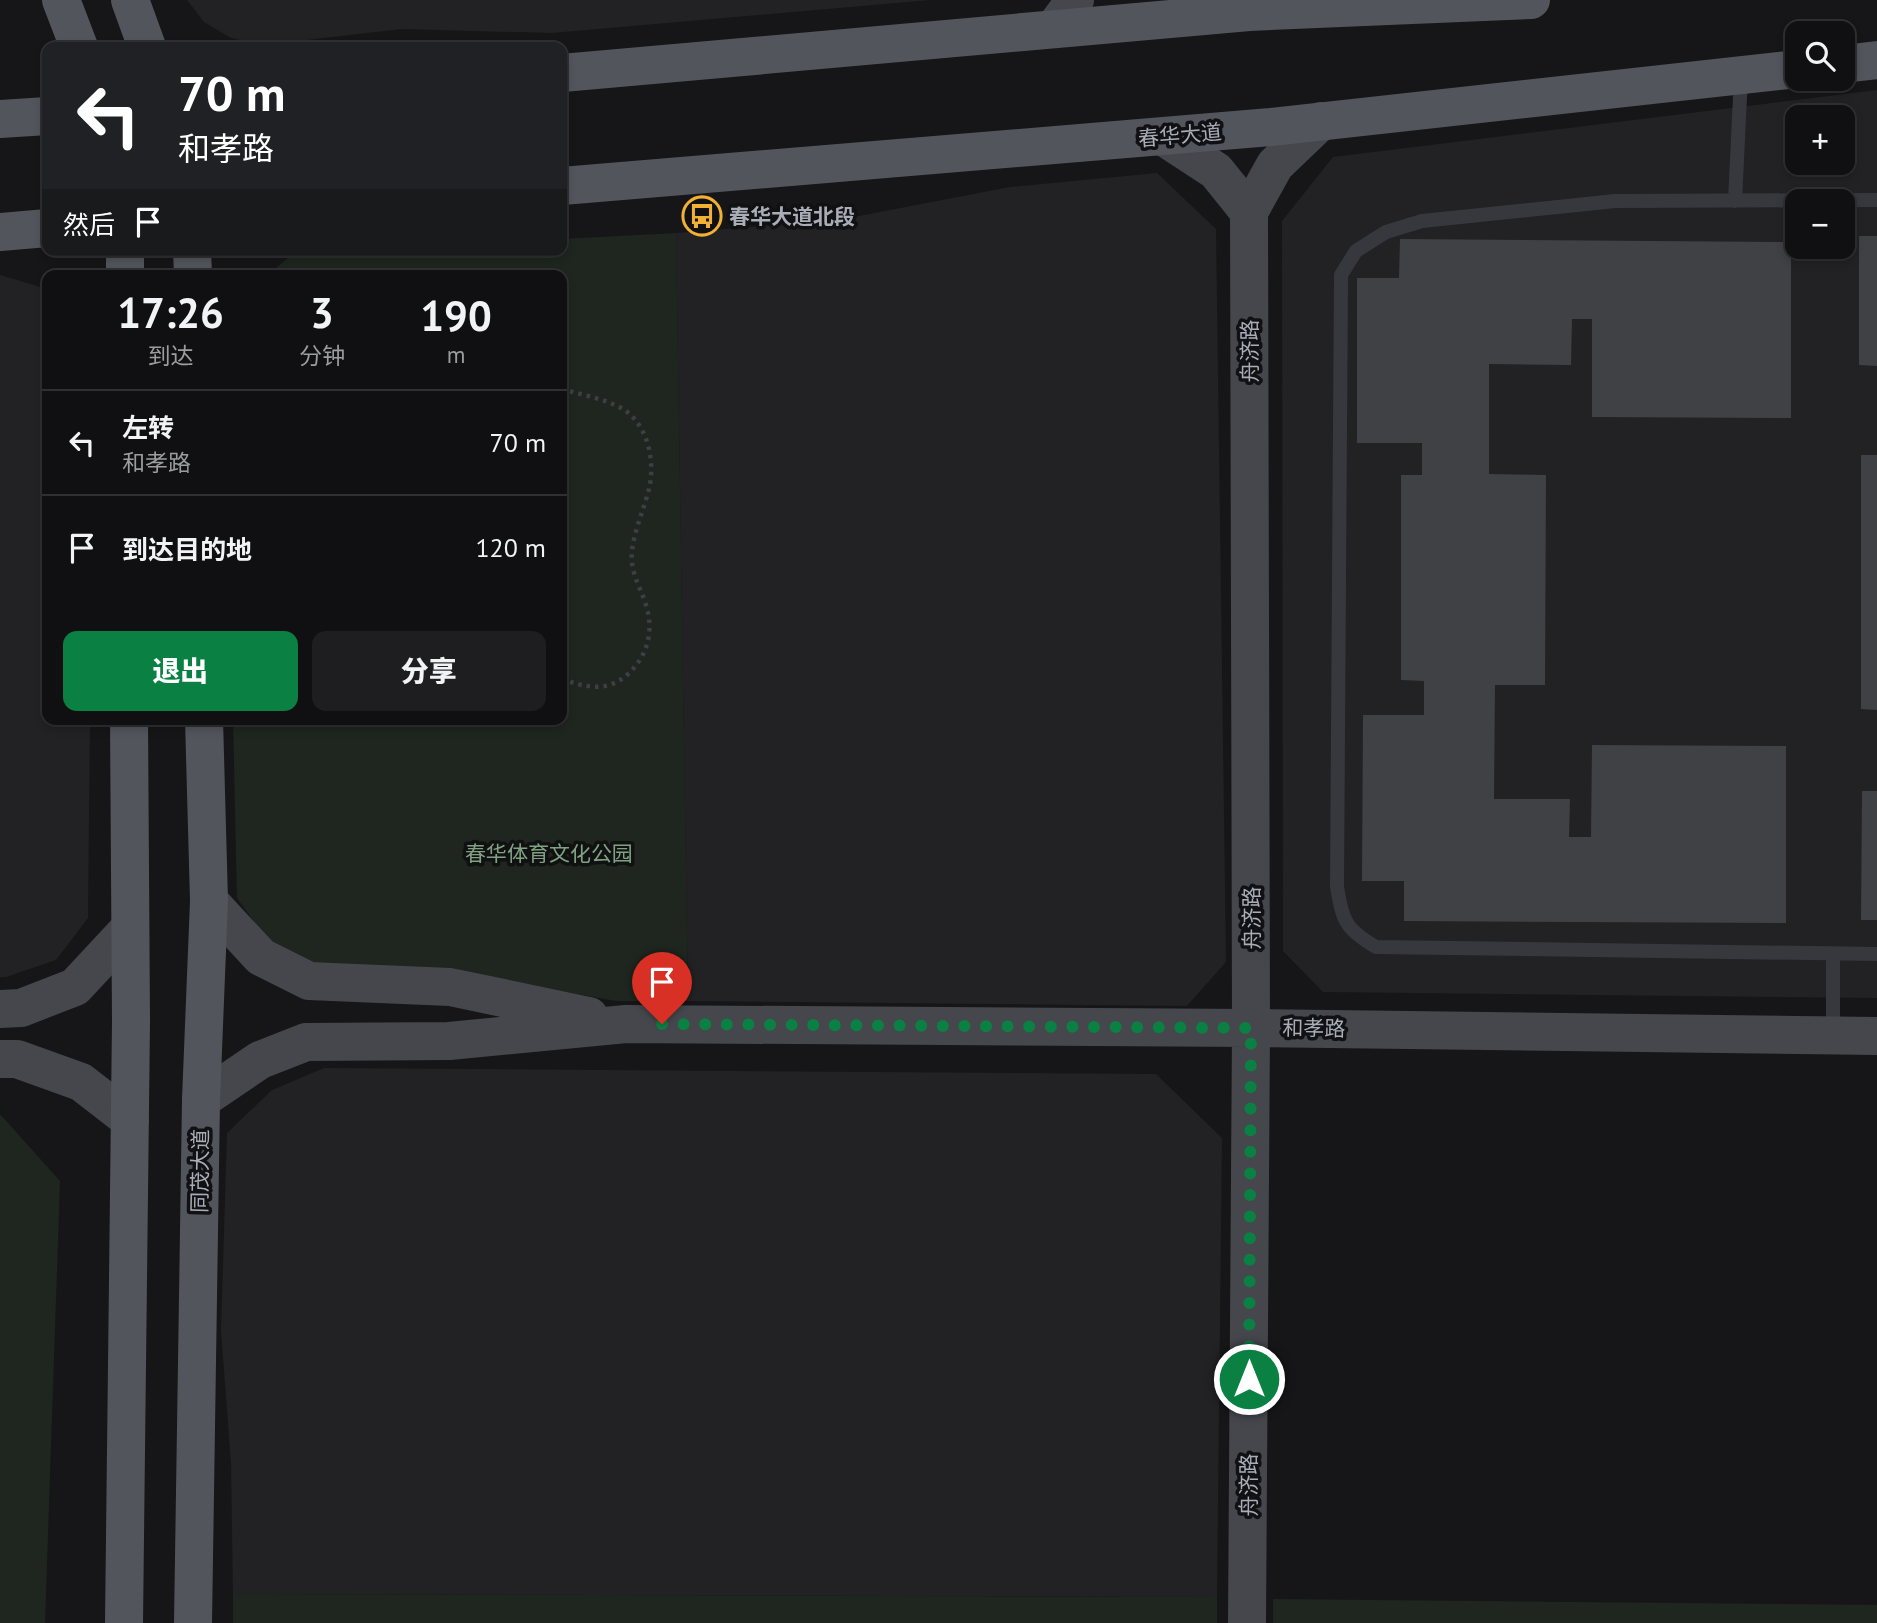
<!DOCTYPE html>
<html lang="zh">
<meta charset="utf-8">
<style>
body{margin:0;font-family:"PT Sans","Noto Sans SC",sans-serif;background:#1e1e20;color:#f1f3f6;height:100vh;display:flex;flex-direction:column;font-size:26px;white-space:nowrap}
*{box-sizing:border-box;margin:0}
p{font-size:23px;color:#9c9d9f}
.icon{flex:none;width:38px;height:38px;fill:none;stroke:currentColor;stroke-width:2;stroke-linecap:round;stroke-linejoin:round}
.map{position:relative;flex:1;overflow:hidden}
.drawer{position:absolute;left:42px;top:270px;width:525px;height:455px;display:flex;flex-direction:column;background:#101012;border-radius:14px;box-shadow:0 4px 10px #0003,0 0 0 2px #303032}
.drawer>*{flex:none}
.top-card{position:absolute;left:42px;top:42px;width:525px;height:214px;border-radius:14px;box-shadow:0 4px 10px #0003,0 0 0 2px #303032;background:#202124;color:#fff;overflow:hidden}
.controls{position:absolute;left:1785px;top:21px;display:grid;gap:14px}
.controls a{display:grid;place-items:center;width:70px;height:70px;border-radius:14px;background:#101012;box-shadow:0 4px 10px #0003,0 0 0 2px #303032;font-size:35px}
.pin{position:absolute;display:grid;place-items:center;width:60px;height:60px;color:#fff;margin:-72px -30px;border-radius:50% 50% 50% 0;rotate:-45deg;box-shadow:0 0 7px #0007}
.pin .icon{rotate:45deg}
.me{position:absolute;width:77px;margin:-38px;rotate:0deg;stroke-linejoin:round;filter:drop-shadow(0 0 5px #0008)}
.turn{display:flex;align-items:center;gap:24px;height:147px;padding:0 21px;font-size:32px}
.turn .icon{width:91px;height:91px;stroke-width:2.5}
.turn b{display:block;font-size:49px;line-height:60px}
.then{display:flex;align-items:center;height:66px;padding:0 21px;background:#0003;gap:14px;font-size:26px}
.eta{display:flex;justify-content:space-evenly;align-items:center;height:119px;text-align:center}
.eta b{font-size:42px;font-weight:800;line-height:49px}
.action{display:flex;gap:14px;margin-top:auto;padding:14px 21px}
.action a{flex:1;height:80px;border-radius:14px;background:#0b8043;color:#fff;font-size:28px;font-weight:800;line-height:80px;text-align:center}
.action a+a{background:#1e1e20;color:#f1f3f6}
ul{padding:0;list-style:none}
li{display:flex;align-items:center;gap:21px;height:105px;padding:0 21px;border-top:2px solid #303032}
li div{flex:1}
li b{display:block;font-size:26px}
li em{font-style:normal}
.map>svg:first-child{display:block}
.built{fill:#222225;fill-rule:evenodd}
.green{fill:#1e261f}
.building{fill:#404145}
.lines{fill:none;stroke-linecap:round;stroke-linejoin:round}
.path{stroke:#3d3f44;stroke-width:4.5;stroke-dasharray:3.5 5;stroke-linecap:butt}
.lane{stroke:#37383d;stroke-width:14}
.secondary{stroke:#45474d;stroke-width:38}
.primary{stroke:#53555c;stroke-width:38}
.route{stroke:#0b8043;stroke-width:12;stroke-dasharray:0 21.6}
.labels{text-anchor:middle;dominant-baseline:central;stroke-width:7;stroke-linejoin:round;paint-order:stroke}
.street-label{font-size:21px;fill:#a8adb8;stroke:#111113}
.poi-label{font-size:21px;font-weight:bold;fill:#a8adb8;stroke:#111113;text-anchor:start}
.park-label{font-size:21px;fill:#7fa381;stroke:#111113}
</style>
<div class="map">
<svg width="1877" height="1623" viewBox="0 0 1877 1623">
<rect width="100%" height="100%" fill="#161618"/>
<!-- built -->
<path class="built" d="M187 0H930L552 33 402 29 263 45 231 38 204 22Z
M1877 90V998L1323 992 1283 951 1282 221 1333 157ZM1797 117H1843V163H1797ZM1797 201H1843V247H1797Z
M1157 173 1216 229 1226 962 1187 1006 688 1001 676 233 838 220 1010 187Z
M0 275 44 288 47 292V719H90L88 918 56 960 6 977H0Z
M324 1068 1156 1074 1222 1138 1217 1597 233 1594 231 1463 221 1331 227 1133 272 1090Z"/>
<!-- green -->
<path class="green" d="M676 233 688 1001H616L447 971 312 966 269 943 237 898 233 719H562V275H268L295 252 303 250H562V239Z
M0 1114 60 1181 45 1623H0Z
M233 1594 1217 1597V1623H233Z
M1273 1599 1877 1605V1623H1273Z"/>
<!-- building -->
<path class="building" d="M1859 236H1877V366L1859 365Z
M1400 239 1791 242V418L1592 417V319H1572L1571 365 1489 364V474L1546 475 1545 685H1495L1494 799H1570L1569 837H1591L1592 745 1786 746V923L1404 921V881H1362L1363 715H1424V681L1401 680V475H1422V443H1357V278H1399Z
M1861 455H1877V710L1861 709Z
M1862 791H1877V920H1861Z"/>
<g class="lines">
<!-- path -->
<path class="path" d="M562 679C585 687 606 693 627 675 648 656 655 630 645 602 639 584 630 572 632 551 634 531 644 509 649 489 656 460 647 419 617 406 601 398 582 395 566 390"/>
<!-- lane -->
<path class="lane" d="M1877 200 1615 201 1422 221 1386 232 1356 251 1341 275 1337 887C1343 921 1345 929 1376 947L1877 954
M1735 201 1741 76
M1833 1034V954"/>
<!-- secondary -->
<path class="secondary" d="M1055 27 1075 0
M1164 137 1216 171 1249 212
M209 901 261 957 309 981 450 987 589 1016
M0 1009 21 1008 75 987 130 928
M0 1059H17L81 1082 130 1120
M201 1100 260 1060 306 1042 449 1041 626 1024 1251 1028 1877 1036
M1247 1623 1251 1028 1249 212 1275 165 1321 121"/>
<!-- primary -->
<path class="primary" d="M61 0 79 47
M130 0 147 47
M1843 64 1877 60
M562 73 1249 12 1531 0
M0 119 47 116
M562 186 1271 127 1797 69
M0 232 47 228
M125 250V275
M192 250 193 275
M124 1623 131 1021 129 719
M193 1623 201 1100 209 901 204 719"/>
</g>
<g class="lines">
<!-- route -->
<path class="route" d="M662 1024 1251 1028 1249 1379"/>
</g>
<!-- icons -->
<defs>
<g id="bus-ring" transform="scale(2.0125)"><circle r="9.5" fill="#111113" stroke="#f2b134" stroke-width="1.5"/><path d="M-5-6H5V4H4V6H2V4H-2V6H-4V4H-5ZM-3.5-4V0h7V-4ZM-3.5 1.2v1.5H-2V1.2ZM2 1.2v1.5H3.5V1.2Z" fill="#f2b134"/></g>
</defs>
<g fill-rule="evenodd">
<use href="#bus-ring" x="702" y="216"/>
</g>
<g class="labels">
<!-- street labels -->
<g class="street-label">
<text transform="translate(1180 135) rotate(-5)">春华大道</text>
<text transform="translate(1249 351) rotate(-90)">舟济路</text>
<text transform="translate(1251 918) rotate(-90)">舟济路</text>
<text transform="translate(1314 1028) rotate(1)">和孝路</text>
<text transform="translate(200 1171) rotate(-89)">同茂大道</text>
<text transform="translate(1248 1485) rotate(-90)">舟济路</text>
</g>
<!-- poi labels -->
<g class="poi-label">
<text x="729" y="216">春华大道北段</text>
</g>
<!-- park labels -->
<g class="park-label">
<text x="549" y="853">春华体育文化公园</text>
</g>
</g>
</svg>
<div class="controls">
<a><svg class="icon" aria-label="search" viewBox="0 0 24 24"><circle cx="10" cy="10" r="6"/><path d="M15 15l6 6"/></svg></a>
<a>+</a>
<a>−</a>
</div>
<div class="pin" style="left:662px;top:1024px;background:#d93025"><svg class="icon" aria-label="arrive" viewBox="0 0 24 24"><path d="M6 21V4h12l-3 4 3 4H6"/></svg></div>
<svg class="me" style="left:1249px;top:1379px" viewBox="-20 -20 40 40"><circle r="17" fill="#0b8043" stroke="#fff" stroke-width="3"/><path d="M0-11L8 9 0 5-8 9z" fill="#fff"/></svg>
<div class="top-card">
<div class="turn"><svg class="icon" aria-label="left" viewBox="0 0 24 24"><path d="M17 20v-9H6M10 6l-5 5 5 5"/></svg><div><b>70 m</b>和孝路</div></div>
<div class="then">然后<svg class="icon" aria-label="arrive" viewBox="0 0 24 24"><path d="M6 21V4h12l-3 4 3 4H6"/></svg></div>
</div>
<section class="drawer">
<div class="eta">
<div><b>17:26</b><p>到达</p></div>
<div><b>3</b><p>分钟</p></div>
<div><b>190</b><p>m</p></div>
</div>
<ul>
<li><svg class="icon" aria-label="left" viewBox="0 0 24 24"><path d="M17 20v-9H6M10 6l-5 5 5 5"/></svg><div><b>左转</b><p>和孝路</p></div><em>70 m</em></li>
<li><svg class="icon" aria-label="arrive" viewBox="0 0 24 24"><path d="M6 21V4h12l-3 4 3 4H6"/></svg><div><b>到达目的地</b></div><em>120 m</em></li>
</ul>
<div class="action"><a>退出</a><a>分享</a></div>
</section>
</div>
